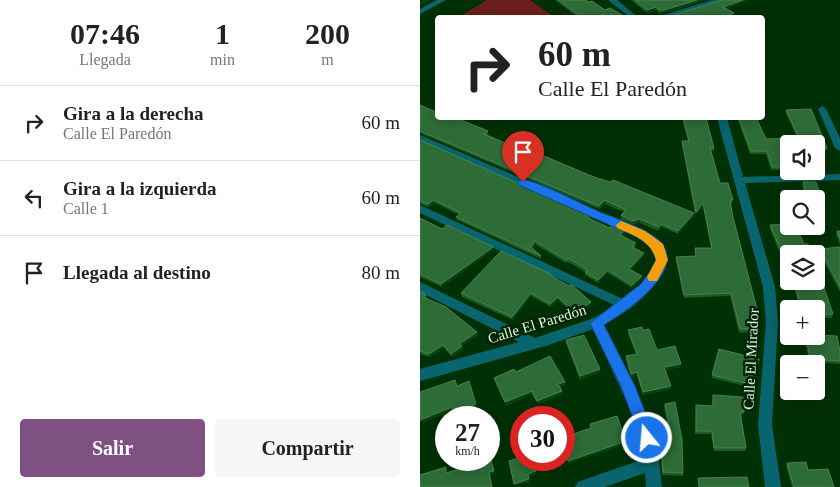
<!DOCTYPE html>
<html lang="es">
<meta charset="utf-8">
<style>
body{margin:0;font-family:Georgia,serif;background:#f6f6f6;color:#222;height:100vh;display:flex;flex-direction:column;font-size:19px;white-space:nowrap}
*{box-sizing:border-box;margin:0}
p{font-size:16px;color:#767676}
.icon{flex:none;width:28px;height:28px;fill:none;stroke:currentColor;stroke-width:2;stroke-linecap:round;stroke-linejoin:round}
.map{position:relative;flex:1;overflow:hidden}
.side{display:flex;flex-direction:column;background:#fff;width:420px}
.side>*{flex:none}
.hud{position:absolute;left:15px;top:15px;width:330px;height:105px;border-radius:5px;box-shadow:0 2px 12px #0003;background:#fff;color:#222;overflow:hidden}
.tools{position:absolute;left:360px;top:135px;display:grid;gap:10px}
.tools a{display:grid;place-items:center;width:45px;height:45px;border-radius:5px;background:#fff;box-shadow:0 2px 12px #0003;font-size:25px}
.speed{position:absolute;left:15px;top:406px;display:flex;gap:10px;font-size:25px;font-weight:700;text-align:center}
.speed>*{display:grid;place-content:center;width:65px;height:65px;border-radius:50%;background:#fff;box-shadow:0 2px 12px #0003;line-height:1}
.speed small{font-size:12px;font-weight:400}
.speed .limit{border:8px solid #d22;background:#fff;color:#111}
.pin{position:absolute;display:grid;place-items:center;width:42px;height:42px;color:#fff;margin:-51px -21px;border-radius:50% 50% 50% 0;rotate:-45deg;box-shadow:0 0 5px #0007}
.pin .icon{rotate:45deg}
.me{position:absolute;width:55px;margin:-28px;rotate:343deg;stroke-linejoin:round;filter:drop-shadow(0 0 4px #0008)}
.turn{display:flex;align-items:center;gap:18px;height:105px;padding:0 20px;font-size:22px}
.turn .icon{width:65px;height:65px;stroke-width:2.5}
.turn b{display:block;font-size:35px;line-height:42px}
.eta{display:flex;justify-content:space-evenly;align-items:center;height:85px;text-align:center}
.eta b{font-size:30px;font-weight:800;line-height:35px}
.action{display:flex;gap:10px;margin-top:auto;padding:10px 20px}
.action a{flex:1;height:58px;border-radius:5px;background:#7f5181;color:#fff;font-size:20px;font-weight:800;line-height:58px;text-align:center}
.action a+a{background:#f6f6f6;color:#222}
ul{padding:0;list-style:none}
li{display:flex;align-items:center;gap:15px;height:75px;padding:0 20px;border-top:1px solid #e0e0e0}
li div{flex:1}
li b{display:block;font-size:19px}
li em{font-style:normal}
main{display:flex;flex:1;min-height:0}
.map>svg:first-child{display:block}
.green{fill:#6b1e1d}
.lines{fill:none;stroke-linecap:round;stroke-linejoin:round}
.street{fill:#08656d;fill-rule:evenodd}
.wall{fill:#185b23}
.shaded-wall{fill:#05430f}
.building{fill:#2d6c37;stroke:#498151}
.route{fill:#1a73e8;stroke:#114b97}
.slow{fill:#f59e0b}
.labels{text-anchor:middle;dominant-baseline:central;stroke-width:5;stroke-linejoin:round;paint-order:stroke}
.street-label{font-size:15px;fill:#ddf7dd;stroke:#012405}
</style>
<main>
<section class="side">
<div class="eta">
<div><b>07:46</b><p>Llegada</p></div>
<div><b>1</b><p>min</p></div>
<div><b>200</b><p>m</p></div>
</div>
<ul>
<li><svg class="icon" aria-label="right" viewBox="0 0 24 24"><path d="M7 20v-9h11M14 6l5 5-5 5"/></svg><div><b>Gira a la derecha</b><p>Calle El Paredón</p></div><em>60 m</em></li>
<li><svg class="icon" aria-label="left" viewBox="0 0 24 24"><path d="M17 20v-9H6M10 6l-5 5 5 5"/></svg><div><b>Gira a la izquierda</b><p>Calle 1</p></div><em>60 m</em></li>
<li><svg class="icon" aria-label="arrive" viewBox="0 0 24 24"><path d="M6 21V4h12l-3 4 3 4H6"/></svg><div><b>Llegada al destino</b></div><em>80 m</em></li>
</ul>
<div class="action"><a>Salir</a><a>Compartir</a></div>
</section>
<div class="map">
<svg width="420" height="487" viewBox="0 0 420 487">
<rect width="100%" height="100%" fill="#003005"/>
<!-- green -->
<path class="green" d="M67 0H110L134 17H39Z"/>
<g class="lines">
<!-- street -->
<path class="street" d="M17 0H26L0 14V9Z
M188 0H197L219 18H211Z
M292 0H304L247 18H234Z
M402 106 406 109 420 138V151L415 148 398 109Z
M297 118H307L323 177 420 174V180L325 183 355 287 358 322 352 425 361 487H345L338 425 346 322 343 287Z
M0 135 225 231 243 244 248 260C231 294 217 307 183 325L231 424 238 453 242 487H226L225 473 185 487H155L158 482 163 480 224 459 217 424 173 329 129 345 0 381V369L99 342 0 292V282L115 338 171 319 196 306 0 213V205L205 300 227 278 236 260 234 249 217 237 0 141Z"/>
</g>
<!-- wall -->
<path class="wall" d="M135 0H165L185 10 204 16V18H159Z
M211 0H286L240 14 236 10 227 13Z
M0 105 18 113 68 131V134L67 135 92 146 174 177 274 216 258 234 242 227 238 231 220 223 213 224 201 219V215L204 212 185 204 179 209 0 133Z
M366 110 407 148 406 151 396 152V144H369V153H367L369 159V170H351L346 154H330L317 118H339V121H338L346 139 377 138 366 113Z
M262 118H286L294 148V151H291L300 183 313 200 312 203 311 204 313 217 339 317 338 320H332L331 332 319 333 310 296 264 298 256 260V257L275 256V248H291L283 207 275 215 262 144V141H268Z
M0 140 171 218 170 219 190 228 205 230V234L202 236 216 246 214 248 224 253V256L211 270 222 276V279L212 288 188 273 178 283 165 275V272L148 262 146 263 116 245 113 249 121 256V259L37 220 36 217 39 215 15 203 9 207 0 204Z
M383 182 401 197 400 200H396V199H386L382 186Z
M0 218 22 229 73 250 22 287 0 277Z
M350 225 369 254V269V268H366L350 229Z
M417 231H420V245L416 234Z
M420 247V292L399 252 400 249Z
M131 274V276L171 306 155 316 139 300 131 307 111 296 93 320 42 297 41 293Z
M372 281H396L413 314 412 318H396V309H380Z
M0 291 8 298 7 299 57 332 58 335 41 346 43 350 32 357 24 348 10 357 0 354Z
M208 330H223L237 350 261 367 245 370 251 389 223 395 217 376 211 377 206 359V356L216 354 208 333Z
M386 336 420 352V364L389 362 385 338Z
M146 340 180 372 160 380 146 343Z
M299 349 339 359 333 388 292 378Z
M96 372 145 382V385L140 387 142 391 143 394 118 404 112 394 86 406 74 378Z
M293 395 324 412 323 415H321L326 448 325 451H294L291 434H275L276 405 292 406Z
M245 404 263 473V476L242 475 240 436H250L244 407Z
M367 463 388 470 414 487H372L366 466Z"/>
<!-- shaded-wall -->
<path class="shaded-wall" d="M3 0H10L0 5V2Z
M277 0H286L240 14 241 11Z
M323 0H327V1L303 10V7Z
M236 7V10L227 13V10Z
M314 13V16L310 18H302Z
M14 200 15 203 9 207 8 204Z
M185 200V204L179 209V206Z
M283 203V207L275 215 276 212Z
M274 213V216L258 234V231Z
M220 219V223L213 224V221Z
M242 224V227L238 231 239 227Z
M205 230V234L200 239V235Z
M115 241 116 245 112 250 111 247Z
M73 247V250L22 287 21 284Z
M224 253V256L209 272V269Z
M188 270V273L178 283V280Z
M222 276V279L212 288V285Z
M111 293V296L93 320 92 317Z
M138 297 139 300 131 307 130 304Z
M171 302V306L155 316V313Z
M57 332 58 335 40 347 39 344Z
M23 345 24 348 10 357 9 354Z
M42 346 43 350 32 357 31 354Z
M261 364V367L244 370V367Z
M180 369V372L160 380V376Z
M217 372V376L211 377V374Z
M145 382V385L139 387 138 384Z
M251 386V389L223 395V392Z
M112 391V394L86 406 85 402Z
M142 391 143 394 118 404 117 401Z
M56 404 57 407 34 416 33 413Z
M32 407 33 410 2 423 0 420Z
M206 441 207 444 148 464V461Z
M71 460 75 473 70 475 69 472Z
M116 471 117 474 109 477 108 474Z
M109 479 110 482 95 486 94 484Z"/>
<!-- building -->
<path class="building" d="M138 0H165L169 2 172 1 185 10 190 8 204 16 200 18H163Z
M215 0H277L241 11 236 7 227 10Z
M302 0H323L303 7 314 13 302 18 248 17Z
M0 105 18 113V118H36L68 131 64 134 92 146 95 144 174 177 190 182 193 180 274 213 258 231 242 224 239 227 220 219 213 221 201 215 206 210 185 200 179 206 0 131Z
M391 109 407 148 396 149V144H369V150H366L369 159V167H352L347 151H331L319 118H339H336L346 139 379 138 366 110Z
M263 118H286L294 148H290L300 183H308L313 200H310L313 217 339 317H332V329H320L311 293 264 295 256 257 276 256 275 248H292L283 203 276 212 262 141H269Z
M0 140 170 215 168 218 190 228 192 225 205 230 200 235 216 243 212 247 224 253 209 269 222 276 212 285 188 270 178 280 165 272 168 270 148 258 146 260 115 241 111 247 121 256 36 217 41 213 14 200 8 204 0 201Z
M383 182H396L401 197H387Z
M0 218 22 229 27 225 73 247 21 284 0 274Z
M369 224V226H376L384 244H388L393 254H369V265H367L350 225Z
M417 231H420V239Z
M420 247V287L400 249Z
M81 251 131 274 130 275 149 286 151 284 171 302 155 313 138 297 130 304 111 293 92 317 41 293Z
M396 264 413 314 396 315V309H381L374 281H396Z
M0 291 6 295 3 297 26 307 57 332 39 344 42 346 31 354 23 345 9 354 0 351Z
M222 327 223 330 229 329 237 350 255 346 261 364 244 367 251 386 223 392 217 372 211 374 206 356 217 354 208 330Z
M164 335 180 369 160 376 146 340Z
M396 335 417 336 420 352V361L390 359 386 336H396Z
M299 349 339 359 334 385 292 375Z
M130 356 145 382 138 384 142 391 117 401 112 391 85 402 74 378 94 369 96 372Z
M35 380 37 386 49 381 56 404 33 413 32 407 0 420V392Z
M293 395 323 397 324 412H320L326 448H294L292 431H276V405L293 406Z
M255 402 262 440 263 473 243 472 240 436H251L245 404Z
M197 416 206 441 148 461 146 456H144V437L171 428 170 424Z
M101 457V460H114L116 471 108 474 109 479 94 484 89 461Z
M71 460 74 471 69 472 72 487H0V475L26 467V473Z
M386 462 388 470 408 469 414 487H374L367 463Z
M327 477 329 487H279L278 478Z"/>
<!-- route -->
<path class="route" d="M103 179C129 186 155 201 180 212 197 219 235 231 244 246 261 276 204 312 184 325L215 386 235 438 232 443 227 445 222 443 201 386 170 323 221 284 234 266 236 260 233 249 217 237 99 185 97 182Z"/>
<!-- slow -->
<path class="slow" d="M201 221 225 231 243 244 248 260 237 281H229L227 277 236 260C231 241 214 235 197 228L196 225Z"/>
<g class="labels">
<!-- street labels -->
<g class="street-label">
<text transform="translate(117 324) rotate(-17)">Calle El Paredón</text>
<text transform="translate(331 359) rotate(-87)">Calle El Mirador</text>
</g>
</g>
</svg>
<div class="tools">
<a><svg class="icon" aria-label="sound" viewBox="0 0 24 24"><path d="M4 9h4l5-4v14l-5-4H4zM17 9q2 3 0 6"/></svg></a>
<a><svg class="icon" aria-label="search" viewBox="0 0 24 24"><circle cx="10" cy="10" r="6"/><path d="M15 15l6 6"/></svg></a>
<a><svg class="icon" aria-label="layers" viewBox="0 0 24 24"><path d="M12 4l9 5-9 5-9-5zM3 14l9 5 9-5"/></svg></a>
<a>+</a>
<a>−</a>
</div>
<div class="speed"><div>27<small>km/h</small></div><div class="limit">30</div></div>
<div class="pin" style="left:103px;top:182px;background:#d93025"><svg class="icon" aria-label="arrive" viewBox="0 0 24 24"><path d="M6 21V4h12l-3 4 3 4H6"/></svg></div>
<svg class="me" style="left:227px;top:438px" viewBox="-20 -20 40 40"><circle r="17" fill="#1a73e8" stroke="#fff" stroke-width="3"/><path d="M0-11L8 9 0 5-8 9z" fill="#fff"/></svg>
<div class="hud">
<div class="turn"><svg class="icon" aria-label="right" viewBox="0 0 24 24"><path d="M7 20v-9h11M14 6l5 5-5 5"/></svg><div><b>60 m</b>Calle El Paredón</div></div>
</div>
</div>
</main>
